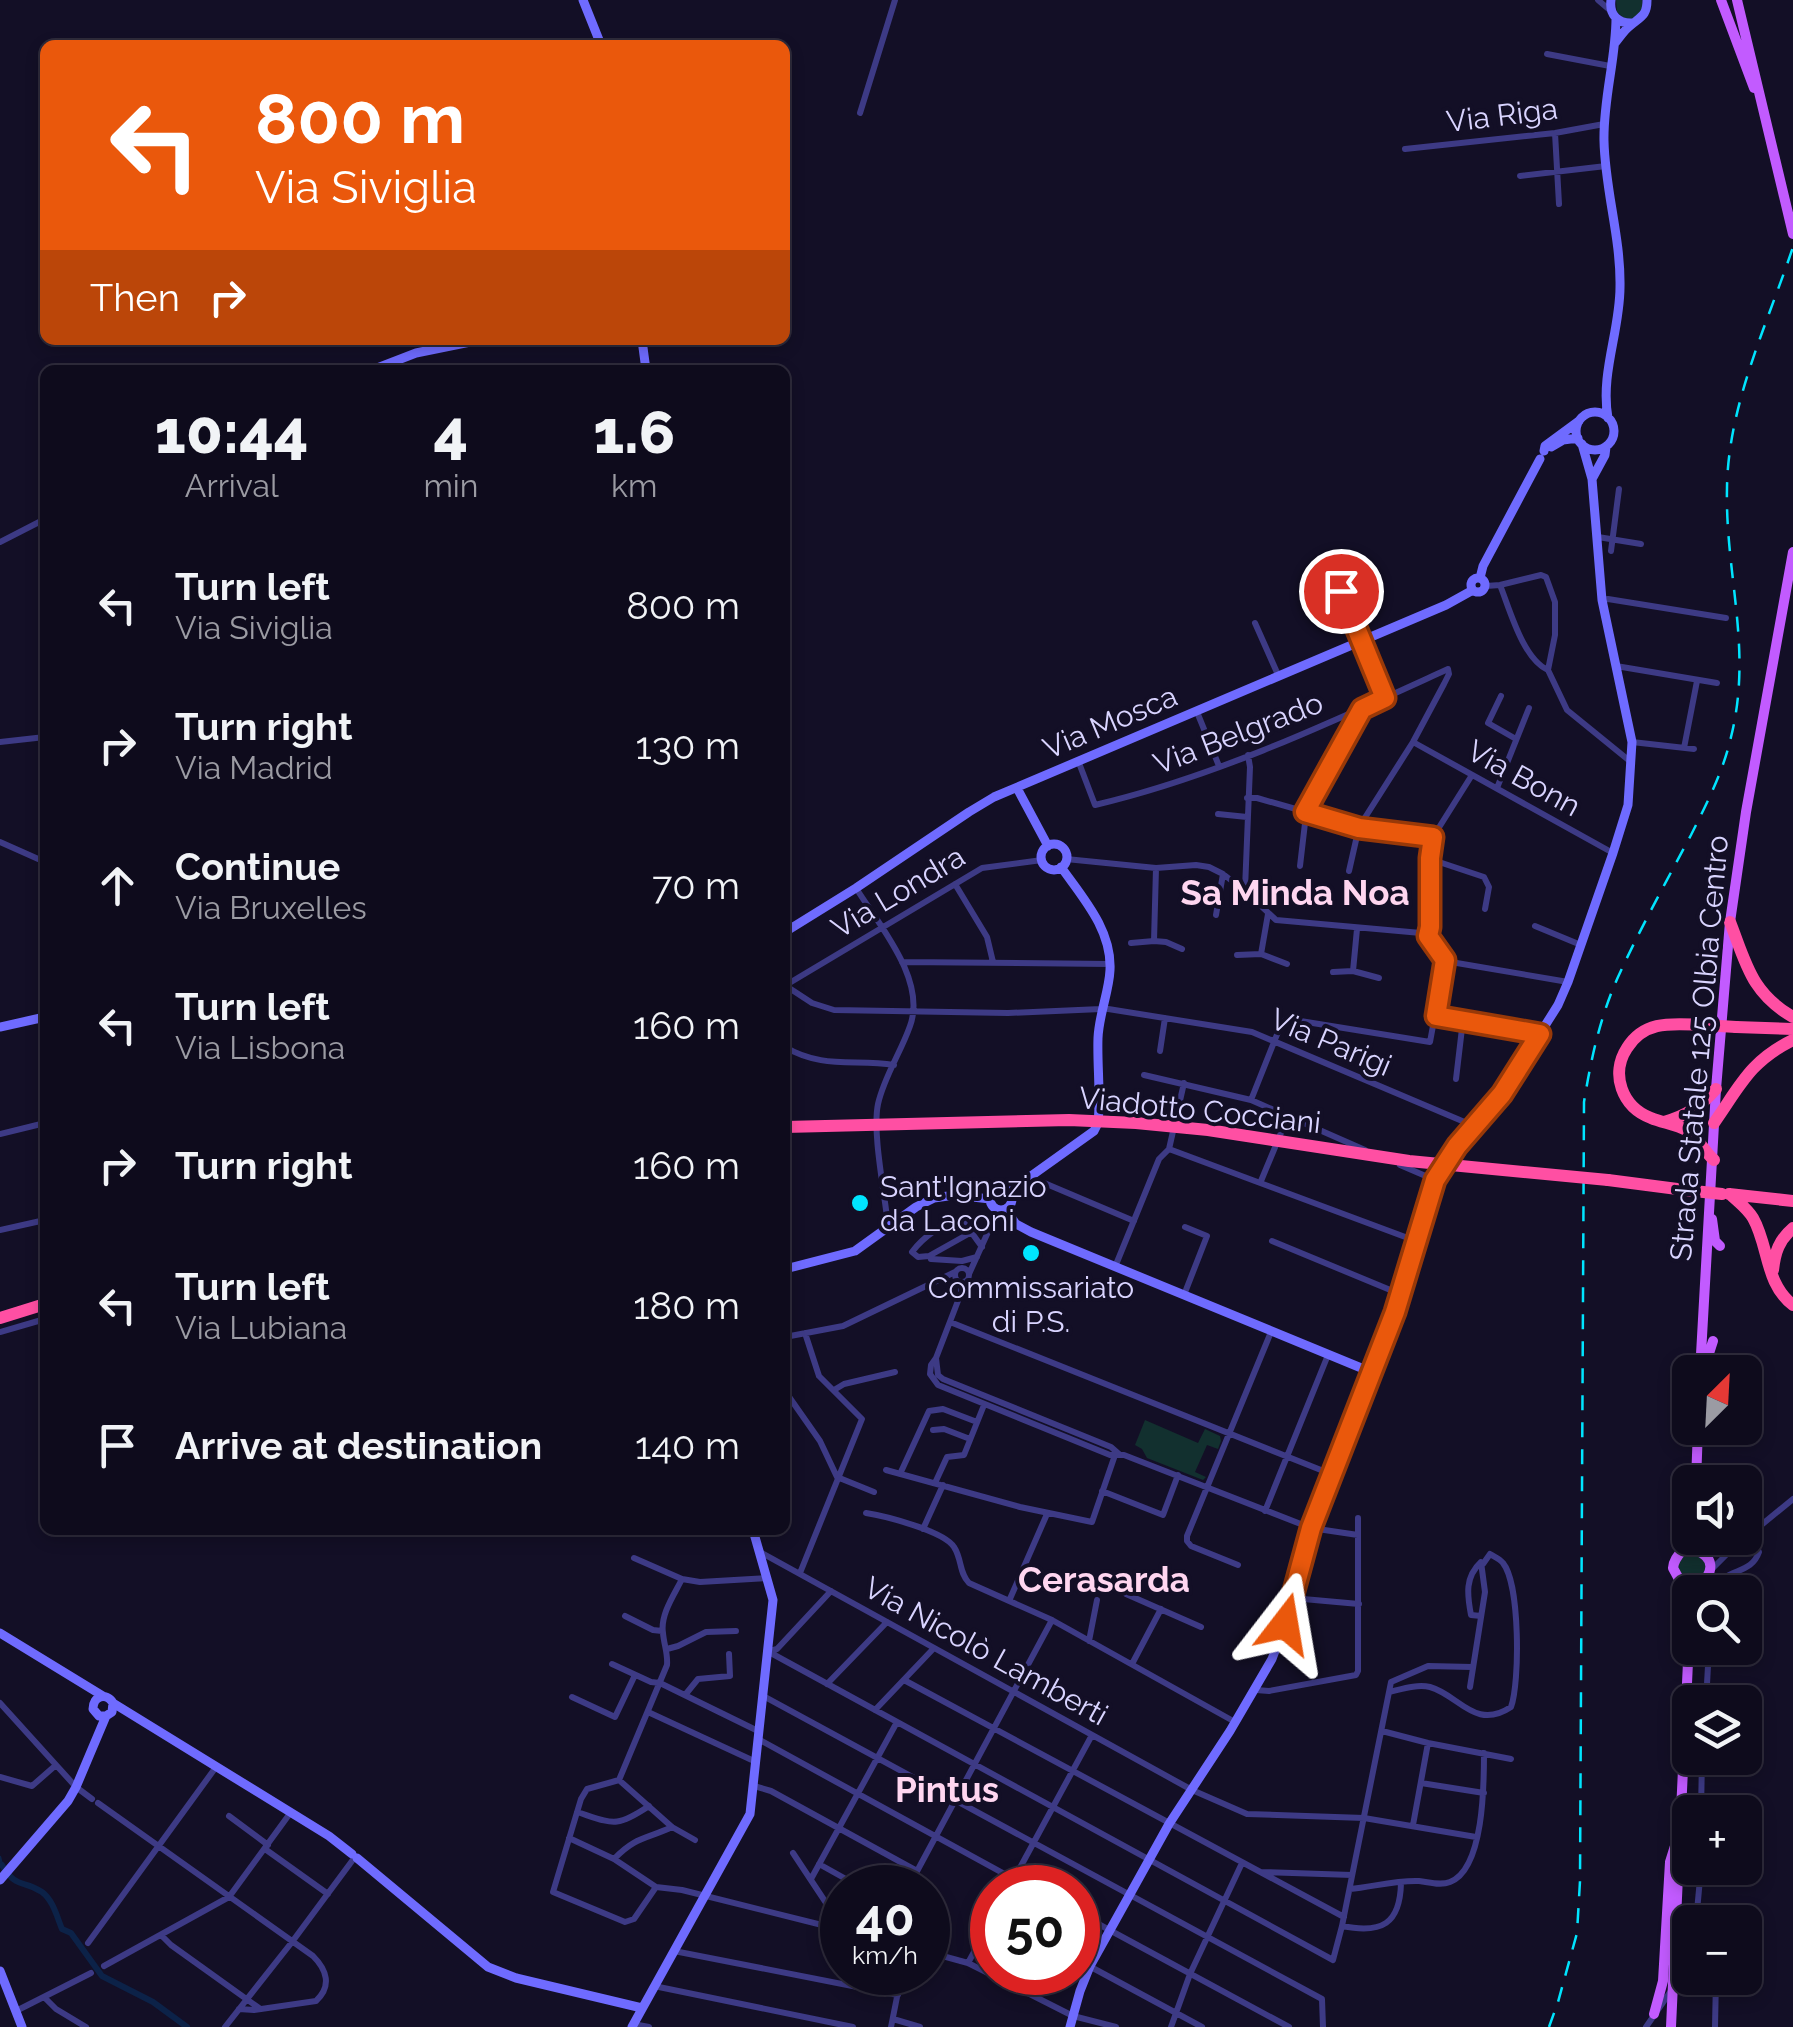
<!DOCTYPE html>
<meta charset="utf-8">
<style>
body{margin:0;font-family:Raleway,sans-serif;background:#1c1929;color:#f1f3f6;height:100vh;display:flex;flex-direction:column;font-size:38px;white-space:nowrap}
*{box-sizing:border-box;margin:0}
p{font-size:32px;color:#9b9ba3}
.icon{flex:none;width:55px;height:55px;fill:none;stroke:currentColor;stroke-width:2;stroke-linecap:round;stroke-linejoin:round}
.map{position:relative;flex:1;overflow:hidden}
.panel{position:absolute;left:40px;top:365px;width:750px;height:1170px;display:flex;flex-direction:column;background:#0e0b1c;border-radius:15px;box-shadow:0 5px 15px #0003,0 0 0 2px #2e2b3b}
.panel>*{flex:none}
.guide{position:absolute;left:40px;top:40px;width:750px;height:305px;border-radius:15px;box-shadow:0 5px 15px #0003,0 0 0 2px #2e2b3b;background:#ea580c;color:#fff;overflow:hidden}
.needle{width:65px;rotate:24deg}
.controls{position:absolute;left:1672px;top:1355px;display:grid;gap:20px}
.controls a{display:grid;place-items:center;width:90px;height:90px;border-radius:15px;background:#0e0b1c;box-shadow:0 5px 15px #0003,0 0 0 2px #2e2b3b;font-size:50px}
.speed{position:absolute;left:820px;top:1865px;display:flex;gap:20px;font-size:50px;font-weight:700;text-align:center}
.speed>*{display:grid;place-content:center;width:130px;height:130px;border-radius:50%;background:#0e0b1c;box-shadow:0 5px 15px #0003,0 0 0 2px #2e2b3b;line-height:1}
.speed small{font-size:25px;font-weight:400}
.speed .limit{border:15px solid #d22;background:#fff;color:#111}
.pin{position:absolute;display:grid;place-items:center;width:85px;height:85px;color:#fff;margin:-42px;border:5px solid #fff;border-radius:50%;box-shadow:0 2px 10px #0007}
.me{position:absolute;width:110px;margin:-55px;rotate:14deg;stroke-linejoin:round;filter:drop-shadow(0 0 8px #0008)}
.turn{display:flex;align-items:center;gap:35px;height:210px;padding:0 50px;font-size:45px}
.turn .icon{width:130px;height:130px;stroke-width:2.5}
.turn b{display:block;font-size:70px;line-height:85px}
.then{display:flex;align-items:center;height:95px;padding:0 50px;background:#0003;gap:20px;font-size:38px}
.eta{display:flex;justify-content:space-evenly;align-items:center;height:170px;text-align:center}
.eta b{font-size:60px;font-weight:800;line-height:70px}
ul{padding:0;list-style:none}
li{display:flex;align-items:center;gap:30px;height:140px;padding:0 50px}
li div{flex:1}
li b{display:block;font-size:38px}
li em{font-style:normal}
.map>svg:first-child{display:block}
.green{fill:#12302f}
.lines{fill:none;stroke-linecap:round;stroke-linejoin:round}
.stream{stroke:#0c2248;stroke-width:2.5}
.canal{stroke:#0c2248;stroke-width:6}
.street{stroke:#3d3a85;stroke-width:6}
.secondary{stroke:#6f6bff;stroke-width:9}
.primary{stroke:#c25bff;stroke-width:10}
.highway{stroke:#ff4fa3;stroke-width:12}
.rail{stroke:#00e5ff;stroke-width:2.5;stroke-dasharray:15 12;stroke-linecap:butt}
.primary-bridge{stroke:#c25bff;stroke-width:10}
.highway-bridge{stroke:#ff4fa3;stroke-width:12}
.route-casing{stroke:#983908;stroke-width:25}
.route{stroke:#ea580c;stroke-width:18}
.poi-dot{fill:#00e5ff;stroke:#130f26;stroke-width:4}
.labels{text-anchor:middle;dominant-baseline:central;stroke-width:8;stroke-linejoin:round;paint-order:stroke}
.street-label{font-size:30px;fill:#d9d4ff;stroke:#130f26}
.poi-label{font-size:30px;fill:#d9d4ff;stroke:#130f26;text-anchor:start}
.quarter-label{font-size:35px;font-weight:bold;fill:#ffd6f0;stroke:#130f26}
</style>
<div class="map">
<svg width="1793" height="2027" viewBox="0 0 1793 2027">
<rect width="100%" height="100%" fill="#130f26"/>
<!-- green -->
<path class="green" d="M1616 0H1642L1643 10 1633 19 1624 18 1617 12Z
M1145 1420 1198 1443 1205 1429 1220 1436 1221 1441 1218 1449 1207 1445 1195 1472 1206 1477 1203 1480 1147 1458 1142 1449 1135 1445Z
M1677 1567a15 15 0 1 1 30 0a15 15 0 1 1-30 0Z"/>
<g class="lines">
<!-- stream -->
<path class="stream" d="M0 1857 2 1865"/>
<!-- canal -->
<path class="canal" d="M2 1865C17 1890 23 1879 42 1892 53 1900 57 1917 62 1929L71 1933 102 1976 153 2002 187 2027"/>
<!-- street -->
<path class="street" d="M1598 0 1612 12
M1547 54 1610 66
M860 113 895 0
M1555 133 1559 204
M1405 149 1555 133 1604 124
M1520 176 1606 166
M1598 537 1641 544
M0 542 45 519
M1611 551 1619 489
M1500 585C1510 610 1523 659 1548 670L1567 710 1631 762
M1339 586 1385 697
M1486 586 1500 585 1541 575 1546 577 1555 602V635L1548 670
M1602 600 1608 599 1726 618
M1255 623 1279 677
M1616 666 1717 683
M1501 696 1488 723 1516 739
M1197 712 1219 766
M0 742 45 737
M1413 742 1613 853
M1632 742 1694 749
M1684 748 1697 681
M1079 763 1095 805C1218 776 1334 721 1448 669
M1497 788 1529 708
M1247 798H1257L1359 827 1433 837
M1218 814 1247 817
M0 842 45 862
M1066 859 1156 868 1196 865 1209 867 1223 874 1245 891 1276 920 1421 933 1427 936 1445 961 1568 982
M1430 859 1484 877 1489 887 1485 909
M1300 866 1307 806 1361 710
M1349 871 1359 827 1413 742 1444 684 1449 674 1448 669
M955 884 987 937 993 962
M856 888C879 925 927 980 910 1026 901 1052 884 1077 878 1104 872 1133 885 1194 888 1226
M1245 889 1250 767 1248 755
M1216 915 1223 874
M1535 926 1581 945
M1427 936 1431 927 1430 859 1433 837 1472 775
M1154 941 1166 942 1182 949
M1131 943 1154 941 1156 868
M1261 954 1268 914
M1237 955 1261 954 1287 964
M902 962 1110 964
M1353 971 1357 929
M1333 972 1353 971 1379 978
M786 985 982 868 1042 860
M786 986 812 1003 834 1010 1008 1013 1101 1009
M1102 1008 1252 1032 1474 1126
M1435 1016 1540 1033
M785 1047C822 1069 854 1059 894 1065
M1160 1051 1165 1018
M1144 1075 1251 1100 1365 1150
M1456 1079 1463 1020
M1251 1100 1282 1022 1288 1019 1430 1042 1445 961
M0 1134 45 1123
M1169 1149 1416 1241
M1400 1165 1435 1180
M1030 1177 1134 1221
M1261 1181 1288 1116
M0 1230 45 1220
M970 1233 929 1256 918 1257 912 1252C923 1237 943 1223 961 1218L982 1247
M1272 1241 1400 1294
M931 1259 962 1261 977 1257
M1115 1267 1159 1159 1169 1149 1184 1083
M955 1275a7 7 0 1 1 14 0a7 7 0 1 1-14 0Z
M969 1274 998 1210
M962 1282 961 1293 936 1358 931 1365 930 1374 938 1385 1110 1455H1124L1311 1528 1358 1535
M1184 1295 1207 1236 1185 1227
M950 1322 1331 1474
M0 1332 45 1319
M785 1337 843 1326 955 1272
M936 1358 938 1375 943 1379 1111 1447 1119 1454
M834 1390 844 1384 895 1372
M785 1391 820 1441 837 1477 874 1492
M933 1430 944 1429 970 1439
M886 1470 1020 1507 1092 1522 1115 1455
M900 1474 929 1411 943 1409 977 1422
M935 1483 947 1457 964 1455 984 1405
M1102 1491 1163 1515 1178 1475
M1265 1511 1328 1355
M866 1513C885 1516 944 1531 954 1547 962 1559 959 1573 969 1583L1052 1620 1235 1722
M923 1529 943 1485
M760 1552 1192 1790 1247 1814 1364 1818 1476 1837
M1705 1554 1730 1549
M634 1558 682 1579 700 1582 768 1578
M1238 1565 1191 1546 1187 1541V1536L1271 1332
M1710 1571 1732 1549 1793 1499
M800 1573 862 1419 819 1376 805 1333
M1713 1592C1726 1565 1750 1577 1759 1552L1750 1534
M1126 1594 1201 1627
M1292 1598 1359 1604
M1009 1601 1047 1514
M625 1616 653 1630 662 1631
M1089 1641 1097 1600
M667 1649 678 1646 706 1632 736 1631
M770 1651 777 1649 831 1591
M769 1652 1333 1960 1342 1926 1391 1682 1428 1666 1472 1667
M612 1664 651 1682 660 1683 758 1731
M1132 1664 1161 1609
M904 1680 1344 1917
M827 1684 887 1622
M1470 1687 1485 1592 1481 1562C1465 1577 1467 1594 1471 1615L1481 1616
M1256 1690 1269 1691 1356 1675 1358 1671V1518
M1389 1692C1402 1689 1417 1684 1430 1687 1459 1695 1475 1731 1511 1707 1520 1682 1520 1584 1503 1563 1500 1559 1495 1557 1490 1554L1483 1564
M685 1695 698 1679 730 1676 729 1654
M763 1696 1322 1999 1323 2027
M572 1697 615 1717 635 1675
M1706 1702 1709 1648
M0 1703 76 1787 92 1799
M875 1710 934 1648
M648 1712 754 1761
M1382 1731 1428 1743 1511 1759
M758 1739 1030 1888
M0 1777 32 1786 56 1765
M619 1780 672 1827 695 1840
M1421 1783 1484 1793
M754 1786 771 1791 917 1871
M98 1803 313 1956C327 1970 332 1986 316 2001L254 2010 239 2009
M577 1812C614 1824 616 1828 649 1806
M1701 1812 1702 1758
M229 1816 268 1845
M1413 1825 1428 1743
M569 1838 614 1859 656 1887 682 1890 842 1930
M265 1849 328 1894
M793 1853 840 1924 839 1929
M614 1859C636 1836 647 1839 672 1827
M819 1864 862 1888
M1261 1872 1352 1875
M811 1879 897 1722
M656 1887 634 1919 625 1922 553 1892 581 1799 587 1789 619 1780 667 1665C668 1653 664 1645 663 1633 660 1615 674 1595 682 1579
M908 1888 1052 1620
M1009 1888 1092 1735
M1350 1889C1372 1887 1396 1880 1419 1881 1429 1882 1440 1886 1450 1882 1484 1869 1484 1784 1484 1753
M1078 1913 1289 2027
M1696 1922 1701 1868
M1718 1922V1921
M1342 1926C1382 1934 1400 1924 1401 1883
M161 1935 171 1945 259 2008
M88 1943 216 1767
M674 1951 898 1995
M928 1952 968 1963 1073 2016 1116 2027
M1078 1960 1202 2027
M968 1963 992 1919
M104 1966 229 1897 291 1812
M654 1986 853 2027
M45 1998 56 2009 86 2027
M16 2011 91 1973
M893 2019 920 2027
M633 2024 649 2027
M225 2027 292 1942 352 1861
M891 2027 902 1972
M1171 2027 1190 1974 1242 1863
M1646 2027 1682 1975 1690 1948
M1715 2027 1716 1978"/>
<!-- secondary -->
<path class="secondary" d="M583 0 601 45
M1611 0C1609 15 1618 24 1633 23
M1615 43C1620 37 1625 29 1631 25 1642 16 1647 15 1647 0
M642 340 646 370
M372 370 416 353 480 340
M1576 431a19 19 0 1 1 38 0a19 19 0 1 1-38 0Z
M1608 418C1600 374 1620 331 1620 287 1621 238 1605 190 1604 141 1603 99 1616 59 1616 18
M1551 447 1563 440 1578 438
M1544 451 1545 446 1579 421
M1592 479 1605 455 1606 447
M1471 585a7 7 0 1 1 14 0a7 7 0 1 1-14 0Z
M1480 578 1483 566 1540 459
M1017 788 1048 846
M1041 857a13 13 0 1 1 26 0a13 13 0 1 1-26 0Z
M785 932 856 888 969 812 994 797 1446 605 1473 590
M0 1027 45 1017
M990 1199a11 11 0 1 1 22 0a11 11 0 1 1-22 0Z
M1010 1191 1094 1131 1098 1123C1101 1095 1097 1066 1098 1038 1099 1014 1109 992 1110 970 1112 930 1083 898 1061 867
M1006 1210 1016 1224 1031 1232 1371 1372
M785 1269 855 1251 916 1207 934 1198 955 1195 990 1199
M0 1633 103 1696
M113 1703 112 1712 106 1716H99L93 1709C93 1696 106 1692 113 1703L329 1836 352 1854
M357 1858 488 1967 516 1978 642 2008
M0 1880 68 1801 76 1787 106 1716
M0 1971 22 2027
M632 2027 750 1814 773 1600 753 1530
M1070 2027 1080 1991 1090 1966 1129 1896 1169 1824 1230 1731 1272 1659 1285 1624 1311 1528 1395 1312 1435 1180 1457 1146 1502 1094 1558 1005 1568 982 1613 853 1628 805 1632 742 1602 600 1592 479 1582 444"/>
<!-- primary -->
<path class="primary" d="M1721 0 1754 88
M1737 0 1793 234
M1712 1219 1715 1241 1720 1246
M1700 1372 1716 1089 1730 922 1746 812 1793 552
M1703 1372 1713 1341
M1696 1482 1698 1428
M1684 1550C1700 1548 1718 1559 1707 1577 1703 1583 1699 1587 1696 1592
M1689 1621 1686 1592 1673 1568C1674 1555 1686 1550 1690 1538
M1674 1962 1690 1619
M1654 2014 1663 1981 1670 1862 1675 1846"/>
<!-- highway -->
<path class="highway" d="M1730 922C1746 963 1751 993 1793 1017
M1704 1025C1674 1024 1645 1019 1627 1048 1610 1074 1622 1107 1651 1118 1663 1123 1676 1124 1688 1131 1698 1138 1704 1151 1714 1160
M1736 1027 1793 1029
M1664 1122C1686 1116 1701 1106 1716 1089
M1714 1123C1740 1086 1750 1061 1793 1040
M1608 1180 1685 1190
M1729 1194 1793 1201
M1730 1194C1738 1202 1747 1208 1753 1218 1769 1246 1765 1284 1793 1305
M1773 1270C1775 1252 1779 1240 1793 1228
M0 1318 45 1304"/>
<!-- rail -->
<path class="rail" d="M1549 2027 1558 2002 1577 1933 1580 1881 1584 1102C1591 1059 1600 1017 1618 977 1640 929 1666 882 1691 835 1707 803 1723 772 1731 737 1753 649 1725 575 1727 488 1728 405 1767 325 1793 247"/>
<!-- primary-bridge -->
<path class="primary-bridge" d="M1671 2027 1674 1962"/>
<!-- highway-bridge -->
<path class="highway-bridge" d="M1704 1025 1736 1027
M785 1127 1069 1120 1136 1123 1208 1130 1409 1161 1608 1180
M1685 1190 1722 1194"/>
</g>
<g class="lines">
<!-- route casing -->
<g class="route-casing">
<path id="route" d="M1285 1624 1311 1528 1395 1312 1435 1180 1457 1146 1502 1094 1540 1034 1436 1016 1445 960 1428 936 1430 927V858L1433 837 1359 828 1305 812 1362 709 1385 698 1341 591"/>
</g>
<!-- route -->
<use href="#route" class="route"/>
</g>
<!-- markers -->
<g class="poi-dot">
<circle cx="860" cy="1203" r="10"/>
<circle cx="1031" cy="1253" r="10"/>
</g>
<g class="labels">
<!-- street labels -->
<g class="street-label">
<text transform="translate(1502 115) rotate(-7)">Via Riga</text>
<text transform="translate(1110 722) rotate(-23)">Via Mosca</text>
<text transform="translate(1238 733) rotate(-21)">Via Belgrado</text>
<text transform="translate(1524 778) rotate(29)">Via Bonn</text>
<text transform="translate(898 892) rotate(-31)">Via Londra</text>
<text transform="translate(1331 1042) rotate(23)">Via Parigi</text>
<text transform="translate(1699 1048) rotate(-85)">Strada Statale 125 Olbia Centro</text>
<text transform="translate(1200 1110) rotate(6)">Viadotto Cocciani</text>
<text transform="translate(986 1651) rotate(29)">Via Nicolò Lamberti</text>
</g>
<!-- poi labels -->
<g class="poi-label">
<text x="880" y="1186">Sant'Ignazio<tspan x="880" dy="34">da Laconi</tspan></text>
<text x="1031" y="1287" text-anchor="middle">Commissariato<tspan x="1031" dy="34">di P.S.</tspan></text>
</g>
<!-- quarter labels -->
<g class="quarter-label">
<text x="1295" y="892">Sa Minda Noa</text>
<text x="1104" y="1579">Cerasarda</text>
<text x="947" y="1789">Pintus</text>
</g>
</g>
</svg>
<div class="controls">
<a><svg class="needle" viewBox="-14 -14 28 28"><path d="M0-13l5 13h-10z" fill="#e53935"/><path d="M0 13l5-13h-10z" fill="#9b9ba3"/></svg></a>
<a><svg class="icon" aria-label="sound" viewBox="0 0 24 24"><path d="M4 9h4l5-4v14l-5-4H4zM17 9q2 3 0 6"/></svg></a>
<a><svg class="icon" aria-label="search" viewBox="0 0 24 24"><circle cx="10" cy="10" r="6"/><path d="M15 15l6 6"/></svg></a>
<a><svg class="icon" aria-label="layers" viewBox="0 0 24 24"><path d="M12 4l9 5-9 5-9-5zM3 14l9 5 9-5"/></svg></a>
<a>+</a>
<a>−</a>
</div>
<div class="speed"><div>40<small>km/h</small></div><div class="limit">50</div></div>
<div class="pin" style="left:1341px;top:591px;background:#d93025"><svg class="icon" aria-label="arrive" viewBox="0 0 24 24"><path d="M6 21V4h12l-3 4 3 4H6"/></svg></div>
<svg class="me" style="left:1285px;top:1624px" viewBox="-20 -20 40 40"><path d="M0-17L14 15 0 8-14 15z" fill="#ea580c" stroke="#fff" stroke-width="4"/></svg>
<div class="guide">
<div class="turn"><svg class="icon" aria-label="left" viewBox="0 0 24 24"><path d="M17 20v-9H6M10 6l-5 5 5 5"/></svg><div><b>800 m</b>Via Siviglia</div></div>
<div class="then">Then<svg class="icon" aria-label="right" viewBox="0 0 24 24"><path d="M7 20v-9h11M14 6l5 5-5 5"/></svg></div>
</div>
<section class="panel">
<div class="eta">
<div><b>10:44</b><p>Arrival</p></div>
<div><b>4</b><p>min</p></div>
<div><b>1.6</b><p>km</p></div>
</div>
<ul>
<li><svg class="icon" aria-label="left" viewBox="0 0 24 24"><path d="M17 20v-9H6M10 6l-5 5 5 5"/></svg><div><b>Turn left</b><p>Via Siviglia</p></div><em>800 m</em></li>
<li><svg class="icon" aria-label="right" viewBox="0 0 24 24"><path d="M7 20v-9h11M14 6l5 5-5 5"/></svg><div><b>Turn right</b><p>Via Madrid</p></div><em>130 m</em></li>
<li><svg class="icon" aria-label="ahead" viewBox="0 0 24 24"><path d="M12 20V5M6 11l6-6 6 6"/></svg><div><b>Continue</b><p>Via Bruxelles</p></div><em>70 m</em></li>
<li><svg class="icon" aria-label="left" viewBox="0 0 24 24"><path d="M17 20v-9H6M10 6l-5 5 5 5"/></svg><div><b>Turn left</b><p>Via Lisbona</p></div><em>160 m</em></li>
<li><svg class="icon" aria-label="right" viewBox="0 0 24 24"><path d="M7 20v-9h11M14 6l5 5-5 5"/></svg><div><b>Turn right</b></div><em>160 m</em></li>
<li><svg class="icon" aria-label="left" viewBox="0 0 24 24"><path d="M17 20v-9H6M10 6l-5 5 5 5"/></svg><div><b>Turn left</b><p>Via Lubiana</p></div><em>180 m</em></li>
<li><svg class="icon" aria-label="arrive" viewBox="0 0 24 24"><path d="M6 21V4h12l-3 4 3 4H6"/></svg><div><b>Arrive at destination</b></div><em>140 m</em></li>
</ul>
</section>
</div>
